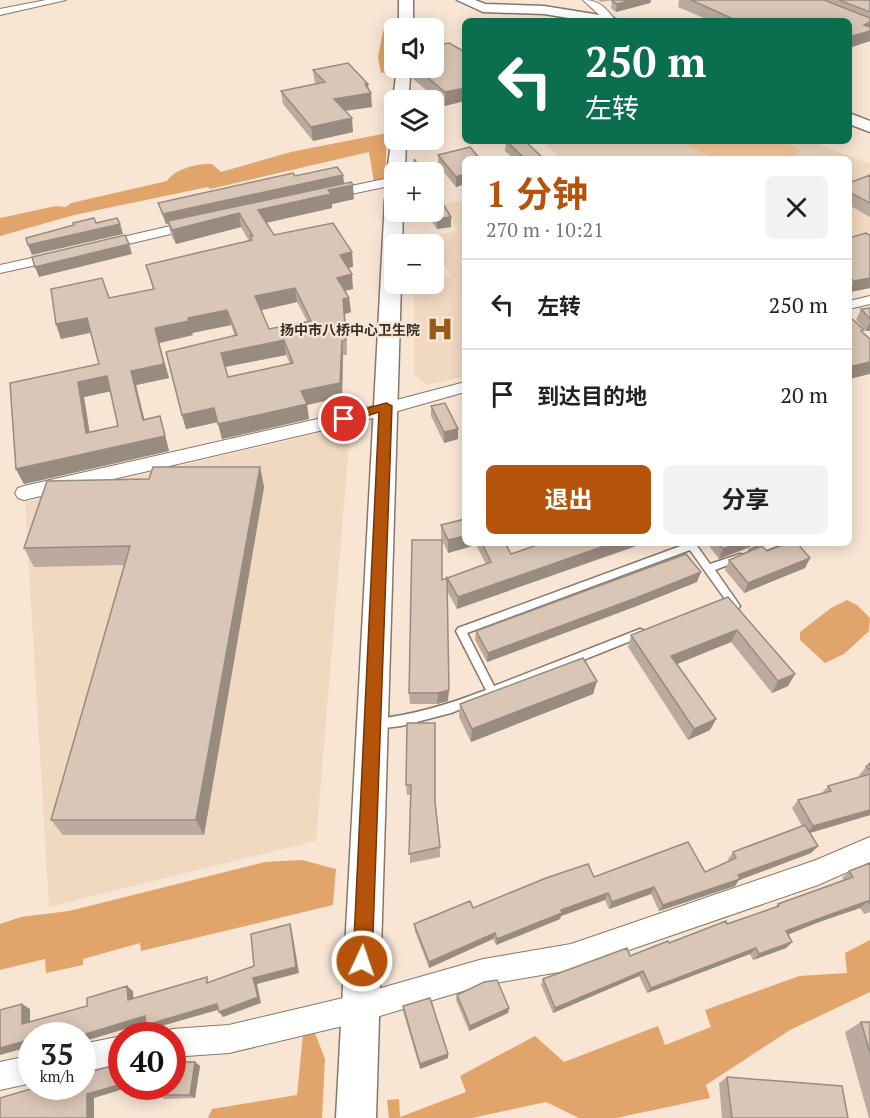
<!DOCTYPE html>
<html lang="zh">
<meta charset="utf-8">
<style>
body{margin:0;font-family:"PT Serif","Noto Sans SC",serif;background:#f2f2f2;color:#222;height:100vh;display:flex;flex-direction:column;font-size:22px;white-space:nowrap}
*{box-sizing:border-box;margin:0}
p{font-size:20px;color:#767676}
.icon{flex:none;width:33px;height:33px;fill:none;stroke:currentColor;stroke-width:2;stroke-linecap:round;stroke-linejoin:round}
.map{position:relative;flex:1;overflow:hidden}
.drawer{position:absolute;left:462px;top:156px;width:390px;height:390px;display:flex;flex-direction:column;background:#fff;border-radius:9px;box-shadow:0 3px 15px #0003}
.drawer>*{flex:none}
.hud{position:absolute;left:462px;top:18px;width:390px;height:126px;border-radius:9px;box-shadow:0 3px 15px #0003;background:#0b6e4f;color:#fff;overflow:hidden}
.controls{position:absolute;left:384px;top:18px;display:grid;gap:12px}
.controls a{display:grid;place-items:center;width:60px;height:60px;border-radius:9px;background:#fff;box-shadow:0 3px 15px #0003;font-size:30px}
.speed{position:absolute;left:18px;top:1022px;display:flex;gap:12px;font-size:30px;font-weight:700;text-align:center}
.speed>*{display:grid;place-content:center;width:78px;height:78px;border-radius:50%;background:#fff;box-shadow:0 3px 15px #0003;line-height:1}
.speed small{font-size:15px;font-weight:400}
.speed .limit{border:9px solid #d22;background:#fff;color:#111}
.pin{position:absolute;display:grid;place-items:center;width:51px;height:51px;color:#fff;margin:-26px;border:3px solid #fff;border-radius:50%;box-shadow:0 2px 6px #0007}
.me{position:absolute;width:66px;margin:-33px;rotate:3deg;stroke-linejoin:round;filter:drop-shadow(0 0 4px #0008)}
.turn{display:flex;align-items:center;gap:21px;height:126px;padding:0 24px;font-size:27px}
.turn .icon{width:78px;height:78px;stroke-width:2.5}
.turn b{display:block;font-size:42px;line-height:51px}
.round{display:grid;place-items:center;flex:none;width:63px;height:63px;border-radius:9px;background:#f2f2f2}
.overview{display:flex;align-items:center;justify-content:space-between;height:102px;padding:0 24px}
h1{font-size:36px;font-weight:700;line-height:45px;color:#b45309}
.action{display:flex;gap:12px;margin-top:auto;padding:12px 24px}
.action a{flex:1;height:69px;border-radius:9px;background:#b45309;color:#fff;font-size:24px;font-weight:700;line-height:69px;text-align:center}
.action a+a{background:#f2f2f2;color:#222}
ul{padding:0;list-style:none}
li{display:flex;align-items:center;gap:18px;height:90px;padding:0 24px;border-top:2px solid #e0e0e0}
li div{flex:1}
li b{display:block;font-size:22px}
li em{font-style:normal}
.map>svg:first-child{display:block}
.built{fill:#f1d8c1}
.green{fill:#fac99e}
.water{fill:#e1a46a}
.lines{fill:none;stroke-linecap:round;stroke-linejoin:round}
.lane-casing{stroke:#887768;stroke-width:3}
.street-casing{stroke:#887768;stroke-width:2}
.secondary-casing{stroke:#887768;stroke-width:3}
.lane{fill:#fff;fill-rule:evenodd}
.street{fill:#fff;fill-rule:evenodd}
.secondary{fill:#fff;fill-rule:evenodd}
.wall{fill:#bbaa9d;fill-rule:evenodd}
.shaded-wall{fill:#988b7f}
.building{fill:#d9c6b6;stroke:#988b7f;stroke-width:1.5;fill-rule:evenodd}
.route{fill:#b45309;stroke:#753606;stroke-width:1.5}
.labels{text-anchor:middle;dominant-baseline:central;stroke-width:4.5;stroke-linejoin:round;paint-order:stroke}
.far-poi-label{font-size:14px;font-weight:bold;fill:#352e27;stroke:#f8e5d4;text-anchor:end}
</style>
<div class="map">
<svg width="870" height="1118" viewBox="0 0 870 1118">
<rect width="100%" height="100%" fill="#f8e5d4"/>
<!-- built -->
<path class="built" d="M541 141H810L870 164V231L849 240V159H562Z
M465 200V376L427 385 414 374V285L434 284V280L451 276 429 237 458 231 441 205Z
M344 427 350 432 316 841 49 907 25 502Z"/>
<!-- green -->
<path class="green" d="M675 141H778L802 150 788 159H719Z"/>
<!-- water -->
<path class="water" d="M394 30 389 72 381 73 378 58 383 31Z
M387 133 385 180 374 182 369 152 210 189 208 187 74 215 0 236V218L56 206 66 207 71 203 167 181C174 169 198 163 212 164L221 172 291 152Z
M847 600 857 605 870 618 869 631 844 654 825 663 800 640V632L831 608Z
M302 860 336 869 333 905 141 951 140 943 83 959V965L46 973 45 959 0 970V924L21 917 69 911 265 862Z
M870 940V992L790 1030 706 1085 710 1098 616 1118H579L546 1102 472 1118H389L387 1100 399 1099 400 1117 466 1092 460 1076 535 1036 564 1062 658 1026 665 1045 711 1027 705 1010 799 976 847 973 845 953Z
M315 1033 325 1059 322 1118H208L212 1109 297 1095 303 1034Z"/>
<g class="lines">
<!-- lane casing -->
<g class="lane-casing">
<path id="lane" d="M686 543H695L710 564 740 554 743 555 744 557 743 559 715 570 738 603 740 606 738 609H732L690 550 467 633 494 686 640 629 643 630 645 633 643 636 451 713 401 726 376 729 372 727 371 724 372 721 376 719C414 715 450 704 486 690L456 631 458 628 686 544Z
M767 543H780L779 545 753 555 750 554 749 552 750 550Z"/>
</g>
<!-- street casing -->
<g class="street-casing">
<path id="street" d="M46 0H66L0 15V9Z
M583 0C600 0 606 8 616 21H606Z
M394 177V185L327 199 321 195 327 191Z
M196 220 201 221V227L102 250 95 246 97 243Z
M59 252 66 256 64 259 0 273V265Z
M870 296V304L849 309V301Z
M465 382V392L366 420 24 500 18 498 15 493 18 488 24 486 366 408Z
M870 837V862L818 885 571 970 483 985 360 1022 229 1053 172 1057V1035H161L172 1029 229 1025 360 994 483 959 571 944 816 860Z
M122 1036V1064L82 1072V1044Z
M32 1055V1083L0 1090V1062Z"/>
</g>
<!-- secondary casing -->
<g class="secondary-casing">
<path id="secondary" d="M399 0H413V28H399Z
M457 0H475L485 4 544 6 612 17 619 21H587L544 14 483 12Z
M397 68H411L408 100H393Z
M849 113 870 121V132L849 124Z
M392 136H394V140H406L405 172H394V177L387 172Z
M394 194V212H403L402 244H394V284H401L376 1118H336L385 199Z"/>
</g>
<!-- lane -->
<use href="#lane" class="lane"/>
<!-- street -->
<use href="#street" class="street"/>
<!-- secondary -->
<use href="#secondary" class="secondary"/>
</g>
<!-- wall -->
<path class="wall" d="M598 0H651L650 3 616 12 611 8 612 1 614 0 601 2Z
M679 0H870V41L849 48V21H711L678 7Z
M449 43 445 106 412 78V68H434Z
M313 70 372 107 345 111 353 132 313 141 283 104 281 91 315 84Z
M506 141 543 158V159H514L505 151Z
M438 155 465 159V184L456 187 438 165Z
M343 175 344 184 354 199 332 204V208L266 223 274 235 352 252 353 267 348 268 353 289 345 291 349 298 351 312 345 314 347 355H343L342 397 307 405 309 419 222 439 218 422 186 429 182 415 235 336 231 325 192 333 193 335 159 343 169 378 136 385 144 420 164 431 169 451 24 484 16 469 99 364 91 333 61 339 56 324 109 298 153 289 146 265 249 241 241 227 176 244 171 235 168 223 166 224 161 212 158 203 295 176ZM297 302 307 321 269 329 261 310ZM286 355 290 364 228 377 225 367ZM110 391 118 426 89 432 84 397Z
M870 175V217L849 205V183Z
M425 212H434L451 227 437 229Z
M870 235V288L850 292 849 238Z
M870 308V331H866L856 320 861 309Z
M431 406 458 429V439L444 443 431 416Z
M260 467 264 487 204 835H63L51 820 124 565 34 567 24 548 149 479Z
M441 525 465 543H505L457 609 447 591 448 701 437 704H410L409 693 442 540 441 537ZM442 540 448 553 476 545 486 564 442 580Z
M707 543H752L750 547 719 559Z
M767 551 810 558 805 568 744 593 725 570 729 560Z
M697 582 634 607 487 662 475 640 476 631Z
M728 597 795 674 788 686 772 693 731 642 677 664 716 719 710 730 688 740 628 647 631 635Z
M597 681 593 694 471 742 459 717 460 704Z
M407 723 435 803 440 847V857L410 863V795H407L406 785Z
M870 763V815L810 833 818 846 811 853 739 880 735 886 659 911 651 894 609 909 605 900 561 916 560 919 496 945 493 939 429 968 415 931 414 924 473 908 594 877 705 872 729 861 728 859 733 852 802 826 792 808 798 800 821 794 828 786 861 777 859 775Z
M870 863V912L864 914 860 908 819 922 788 934 792 942 786 948 753 960 750 954 647 993 639 976 553 1013 541 985 543 979 630 956 774 908 778 904 844 880 842 878 849 871Z
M457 995 509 1008 508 1013 469 1031 456 1000Z
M403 1006 448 1054V1058L420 1069 403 1011Z
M861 1022H870V1118H869L845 1032Z
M195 1062 200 1066 195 1098 164 1099 159 1095Z
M727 1077 848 1118H722L719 1083Z"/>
<!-- shaded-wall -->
<path class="shaded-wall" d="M632 0H651L650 3 616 12 617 4Z
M870 22V41L849 48V37L864 25Z
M365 84H368L369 94 371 93 372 107 335 112 334 99Z
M465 88V101L445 106V92Z
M352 118 353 132 313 141 311 127Z
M465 174V184L456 187V177Z
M343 175 344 185 166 224 163 214Z
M353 185 354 199 332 204V208L260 224 258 210 328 190Z
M239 213 241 227 176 244 172 230Z
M451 217V227L437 229V219Z
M120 224 123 234 32 255 28 245Z
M129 244 132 254 39 277 35 267Z
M352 252 353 267 341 269 340 255Z
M352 274 353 289 338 292 337 278Z
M870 278V288L850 292 854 281Z
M295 288 297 302 258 311 255 296Z
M349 298 351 312 345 314 347 355 343 299Z
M227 310 231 325 192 333 193 335 159 343 169 378 136 385 148 434 143 420 131 371 155 328 188 318Z
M87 318 92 332 61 339 56 324Z
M870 322V331H866Z
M284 340 286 355 224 367 221 353Z
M342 341 343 355 342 397 307 405 309 419 222 439 218 424 301 391Z
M870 362V374L849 379V367Z
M107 376 112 391 84 397 92 447 86 433 78 382Z
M214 408 218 422 186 429 182 415Z
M160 416 169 451 24 484 16 469Z
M458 429V439L444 443V432Z
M260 467 264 487 204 835 196 820Z
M465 536V543H476V545L448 553V540Z
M613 543H645L457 609 458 597Z
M738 543H752L750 547 719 559 723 549Z
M810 558 805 568 744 593 748 583Z
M701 572 697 582 634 607 487 662 488 653Z
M737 630 731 642 667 668 671 656Z
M795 674 788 686 772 693 778 681Z
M597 681 593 694 471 742 472 729Z
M449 690 448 701 437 704 438 693Z
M716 719 710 730 688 740 694 729Z
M870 810V815L806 834 813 826Z
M818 846 811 853 739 880 735 886 659 911 663 905 738 875Z
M654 887 651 894 609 909 612 902Z
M608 893 605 900 561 916 560 919 496 945 497 939 561 910Z
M868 901 860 908 819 922 780 938 786 931 826 916Z
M290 924 292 931 299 973 257 984 261 1003 223 1017 219 1012 253 978Z
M495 933 493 939 429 968V962Z
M792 942 786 948 753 960 759 954Z
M756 948 750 954 647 993 651 988Z
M643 971 639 976 553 1013 555 1008Z
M127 986 133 991 134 1005 128 1000Z
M22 1004 30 1009V1029L22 1024Z
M217 1004 221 1009 151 1029 146 1025Z
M509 1008 508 1013 469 1031 470 1026Z
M145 1016 151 1021 82 1042V1035Z
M32 1039V1046L0 1055V1048Z
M448 1054V1058L420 1069V1064Z
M195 1062 200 1066 195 1098 190 1095Z
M122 1084V1086H133L94 1098V1118H87V1094Z"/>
<!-- building -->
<path class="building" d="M614 0H632L617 4 612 1Z
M691 0H824L870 18V22L864 25 870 27V31L849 37V21H722L731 18Z
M839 0H870V12Z
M449 43 463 51H465V88L445 92 416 68H434V46Z
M348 63 368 84H365L371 93 334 99 352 118 311 127 281 91 325 82 313 70Z
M506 141H525L543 158 537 159H525Z
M470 147 480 159H465V174L456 177 438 155Z
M414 159 423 172H417Z
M337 167 343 175 163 214 158 203 293 173 295 176Z
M870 175V203L849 192V183Z
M351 182 353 185 328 190 331 194 258 210 274 235 333 223 352 252 340 255 352 274 337 278 349 298 343 299 346 340 342 341 340 383 301 391 307 404 218 424 214 408 182 415 166 352 237 335 227 310 188 318 189 321 155 328 164 364 131 371 143 420 160 416 165 436 16 469 10 383 99 364 87 318 56 324 51 289 102 278 109 298 154 289 146 265 252 240 250 236H253L239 213 172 230 168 221ZM295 288 311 321 269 329 255 296ZM284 340 293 363 228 377 221 353ZM107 376 118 426 86 433 78 382Z
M434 190 451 217 437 219 432 212H434Z
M94 218 96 223 117 218 120 224 28 245 26 238 74 225 73 223Z
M866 233 870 235V278L854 281 849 277V238Z
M125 235 129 244 35 267 32 257Z
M870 308V319L861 309Z
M849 316 864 330 861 331 870 339V362L849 367Z
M445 403 458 429 444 432 431 406Z
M153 467H260L196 820H51L130 546 24 548 47 481 149 479Z
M465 519V536L448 540 441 525Z
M412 540H442V580L491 562 482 543H505L511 554 543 543H613L458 597 447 578 449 690 438 693H409Z
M718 543H738L723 549Z
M788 543H797L810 558 748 583 729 560 762 546 767 551Z
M686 554 701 572 636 598 488 653 476 631Z
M728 597 795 674 778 681 737 630 671 656 716 719 694 729 631 635Z
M583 658 597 681 472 729 460 704Z
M407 723H435V802L440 847 409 854 411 785H406Z
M870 763V770L866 767Z
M870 774V810L813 826 798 800 831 791 828 786Z
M805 825 818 846 738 875 740 879 663 905 654 887 612 902 608 893 561 910 562 913 497 939 495 933 429 962 414 924 470 901 473 908 546 878 588 864 594 877 688 842 705 872 736 858 733 852Z
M870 863V904L868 901 826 916 786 931 792 942 759 954 756 948 651 988 643 971 555 1008 543 979 627 948 630 956 668 941 669 943 726 921 727 924 779 906 778 904 853 877 849 871Z
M290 924 296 967 253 978 258 997 219 1012 217 1004 146 1025 145 1016 82 1035H32V1039L0 1048V1010L22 1004V1024L87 1006V998L127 986 128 1000 207 977V983L254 966 251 934Z
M497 980 509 1008 470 1026 457 995 484 982Z
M430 998 448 1054 420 1064 403 1006Z
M861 1022H870V1053Z
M172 1062H195L190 1095H159L160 1086H172Z
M122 1063V1084L87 1094V1118H0V1098L41 1086H82V1074Z
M727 1077 842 1086 848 1118H732Z"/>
<!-- route -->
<path class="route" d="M386 403 392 406 372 961 369 968 362 970 356 968 353 961 379 412 344 423 338 419 339 416Z"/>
<!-- icons -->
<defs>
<g id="hospital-bare" transform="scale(2.07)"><path d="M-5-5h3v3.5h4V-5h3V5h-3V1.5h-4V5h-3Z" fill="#955b19" stroke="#f8e5d4" stroke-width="2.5" paint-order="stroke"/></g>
</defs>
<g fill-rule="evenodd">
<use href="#hospital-bare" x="440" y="329"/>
</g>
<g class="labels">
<!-- far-poi labels -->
<g class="far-poi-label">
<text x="420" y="329">扬中市八桥中心卫生院</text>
</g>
</g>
</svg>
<div class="controls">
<a><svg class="icon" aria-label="sound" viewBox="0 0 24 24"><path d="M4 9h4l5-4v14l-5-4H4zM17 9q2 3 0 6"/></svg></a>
<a><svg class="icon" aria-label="layers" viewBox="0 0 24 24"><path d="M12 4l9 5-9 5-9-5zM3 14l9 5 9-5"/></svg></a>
<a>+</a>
<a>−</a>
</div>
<div class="speed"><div>35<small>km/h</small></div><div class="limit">40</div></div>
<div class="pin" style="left:344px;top:419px;background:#d93025"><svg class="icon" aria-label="arrive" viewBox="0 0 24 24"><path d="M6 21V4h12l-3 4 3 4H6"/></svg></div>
<svg class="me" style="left:362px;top:961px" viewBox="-20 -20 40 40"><circle r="17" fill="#b45309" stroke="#fff" stroke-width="3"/><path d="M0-11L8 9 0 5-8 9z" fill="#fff"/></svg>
<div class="hud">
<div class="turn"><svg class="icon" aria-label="left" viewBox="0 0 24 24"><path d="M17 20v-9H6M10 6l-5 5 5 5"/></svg><div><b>250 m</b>左转</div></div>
</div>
<section class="drawer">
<div class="overview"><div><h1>1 分钟</h1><p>270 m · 10:21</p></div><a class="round"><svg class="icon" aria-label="close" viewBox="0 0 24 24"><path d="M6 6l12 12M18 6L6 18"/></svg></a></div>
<ul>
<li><svg class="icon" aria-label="left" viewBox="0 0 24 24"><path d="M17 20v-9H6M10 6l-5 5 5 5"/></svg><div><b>左转</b></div><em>250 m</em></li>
<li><svg class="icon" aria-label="arrive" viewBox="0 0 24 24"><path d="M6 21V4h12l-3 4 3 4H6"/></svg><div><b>到达目的地</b></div><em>20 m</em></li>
</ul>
<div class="action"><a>退出</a><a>分享</a></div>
</section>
</div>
